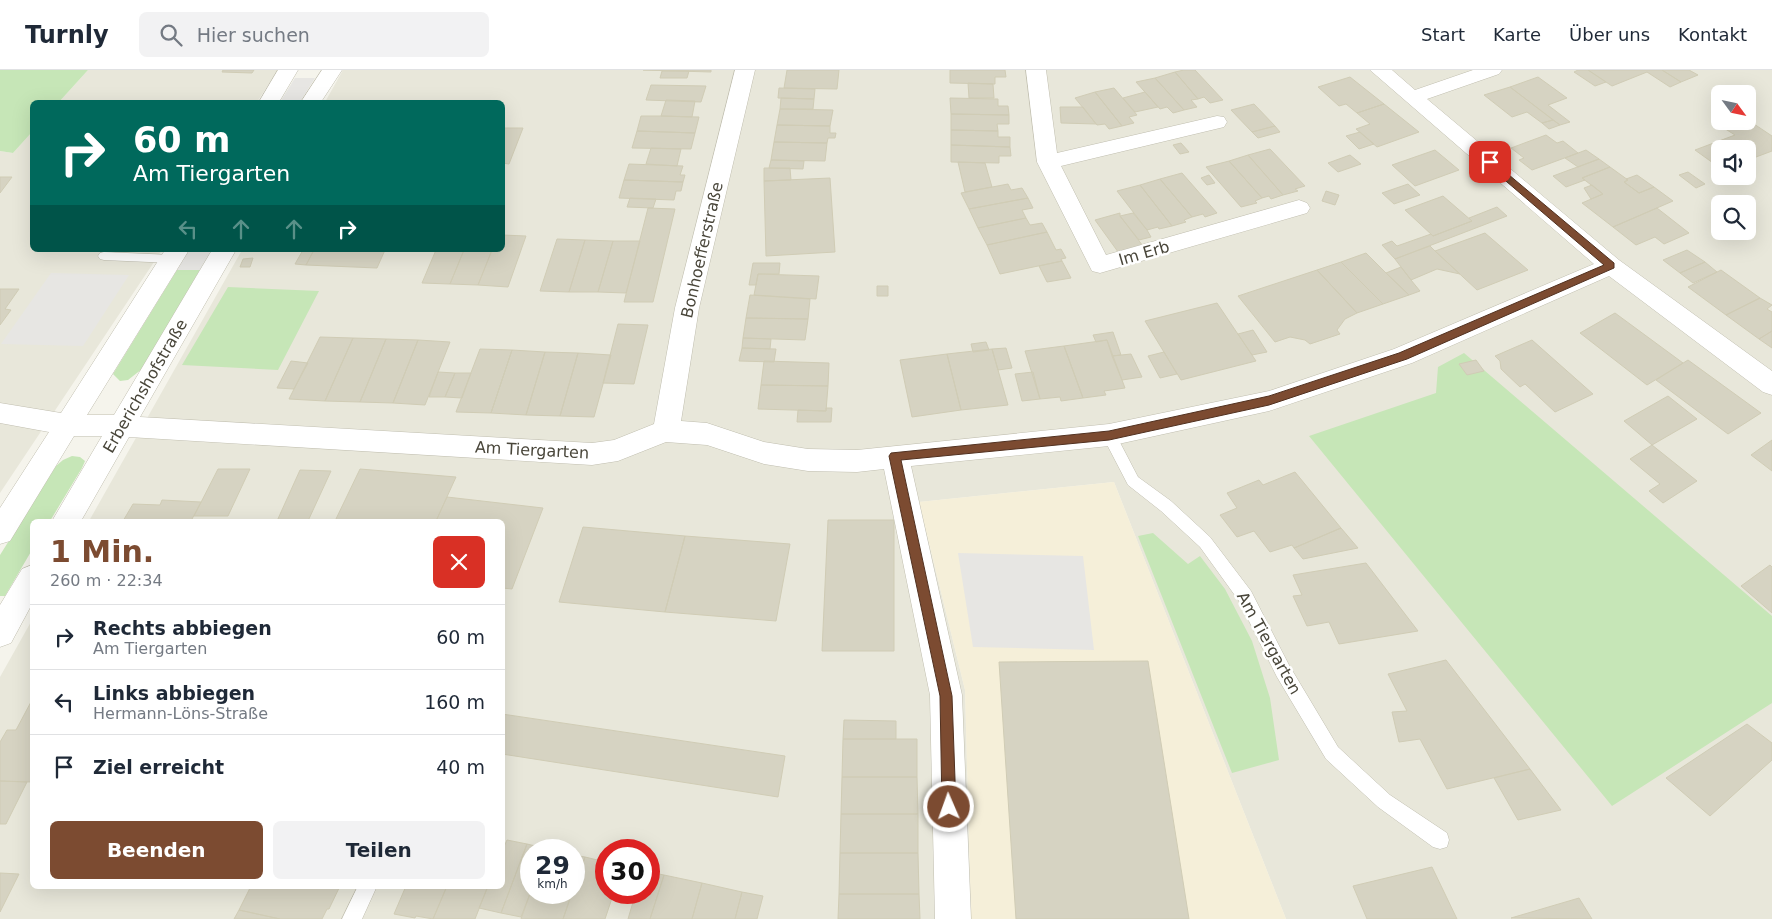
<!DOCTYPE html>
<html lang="de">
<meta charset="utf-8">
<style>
body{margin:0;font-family:"DejaVu Sans",sans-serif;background:#f2f2f3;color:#1f2937;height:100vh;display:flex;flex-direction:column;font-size:19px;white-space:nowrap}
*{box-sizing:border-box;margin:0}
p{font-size:16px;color:#747a83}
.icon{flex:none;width:28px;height:28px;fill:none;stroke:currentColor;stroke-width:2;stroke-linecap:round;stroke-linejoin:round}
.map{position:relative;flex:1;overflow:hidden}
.panel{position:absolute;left:30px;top:449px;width:475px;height:370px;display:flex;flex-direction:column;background:#fff;border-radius:8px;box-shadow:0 5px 20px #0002}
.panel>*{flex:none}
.guide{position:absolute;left:30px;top:30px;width:475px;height:152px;border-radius:8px;box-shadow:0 5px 20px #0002;background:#00695c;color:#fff;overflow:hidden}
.needle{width:32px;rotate:123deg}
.tools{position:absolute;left:1711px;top:15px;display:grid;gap:10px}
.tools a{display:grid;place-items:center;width:45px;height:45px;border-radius:8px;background:#fff;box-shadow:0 5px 20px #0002;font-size:25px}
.speed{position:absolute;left:520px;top:769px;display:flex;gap:10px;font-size:25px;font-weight:700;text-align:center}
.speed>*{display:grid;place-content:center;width:65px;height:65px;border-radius:50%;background:#fff;box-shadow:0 5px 20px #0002;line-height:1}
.speed small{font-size:12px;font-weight:400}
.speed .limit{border:8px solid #d22;background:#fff;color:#111}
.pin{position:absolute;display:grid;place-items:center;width:42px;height:42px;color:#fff;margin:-21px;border-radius:10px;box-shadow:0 2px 8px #0006}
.me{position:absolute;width:55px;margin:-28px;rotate:358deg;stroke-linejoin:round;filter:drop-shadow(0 0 4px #0008)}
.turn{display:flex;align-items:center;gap:18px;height:105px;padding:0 20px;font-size:22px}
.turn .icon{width:65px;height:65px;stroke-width:2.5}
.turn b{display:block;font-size:35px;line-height:42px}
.lanes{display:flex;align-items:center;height:48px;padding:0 20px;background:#0003;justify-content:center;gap:25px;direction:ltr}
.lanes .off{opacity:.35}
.round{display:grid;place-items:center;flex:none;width:52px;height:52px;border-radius:8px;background:#f2f2f3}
.head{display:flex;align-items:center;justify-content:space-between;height:85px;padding:0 20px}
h1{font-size:30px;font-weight:800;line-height:38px;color:#7c4b31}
.button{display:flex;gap:10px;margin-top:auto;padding:10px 20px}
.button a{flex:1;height:58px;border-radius:8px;background:#7c4b31;color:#fff;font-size:20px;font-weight:800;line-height:58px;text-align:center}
.button a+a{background:#f2f2f3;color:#1f2937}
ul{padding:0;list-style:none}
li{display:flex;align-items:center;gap:15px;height:65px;padding:0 20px;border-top:1px solid #e0e1e3}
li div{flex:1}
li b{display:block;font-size:19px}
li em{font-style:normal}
header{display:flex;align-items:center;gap:30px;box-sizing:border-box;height:70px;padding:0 25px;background:#fff;border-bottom:1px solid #e0e1e3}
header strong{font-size:24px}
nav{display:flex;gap:28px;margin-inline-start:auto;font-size:18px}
.search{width:350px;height:45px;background:#f2f2f3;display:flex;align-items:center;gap:12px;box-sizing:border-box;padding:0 18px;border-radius:8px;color:#747a83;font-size:19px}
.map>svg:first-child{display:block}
.residential{fill:#e8e7da;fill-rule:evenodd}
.commercial{fill:#f5efd9}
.green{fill:#c6e6b7}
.parking{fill:#e7e6e3}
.building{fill:#d6d3c2;stroke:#d0ccb5}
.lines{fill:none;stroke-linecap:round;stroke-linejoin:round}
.service-casing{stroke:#c0beaf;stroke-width:1}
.minor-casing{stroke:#c0beaf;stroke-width:1}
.service{fill:#fff;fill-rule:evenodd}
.minor{fill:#fff;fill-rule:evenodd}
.route{fill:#7c4b31;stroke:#513120}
.labels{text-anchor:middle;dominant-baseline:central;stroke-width:5;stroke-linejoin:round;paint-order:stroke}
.street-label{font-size:16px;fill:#49463a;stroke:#fff}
</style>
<header>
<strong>Turnly</strong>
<div class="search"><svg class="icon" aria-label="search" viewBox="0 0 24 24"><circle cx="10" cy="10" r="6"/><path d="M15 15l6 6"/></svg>Hier suchen</div>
<nav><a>Start</a><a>Karte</a><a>Über uns</a><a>Kontakt</a></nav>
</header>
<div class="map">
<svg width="1772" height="849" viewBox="0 0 1772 849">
<rect width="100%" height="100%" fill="#f5f4ec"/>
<!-- residential -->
<path class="residential" d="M88 0H278L257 32H59Z
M343 0H1772V849H1286L1114 412 919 432 965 620 971 849H0V607L32 550V816H502V451H89L242 180H502V32H325ZM1720 24H1748V51H1720ZM1720 79H1748V106H1720ZM1720 134H1748V161H1720ZM531 780H574V822H531ZM606 780H649V822H606Z
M32 62V180H162L0 423V81L13 83Z"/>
<!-- commercial -->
<path class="commercial" d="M1114 412 1286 849H971L965 620 919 432Z"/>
<!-- green -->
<path class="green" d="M0 0H88L59 32H32V62L13 83 0 81Z
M177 200H200L142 299 128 310 120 311 113 304Z
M228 217 319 221 278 300 182 295Z
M1464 283 1772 546V633L1612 736 1309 366 1436 323 1438 297Z
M72 386 80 387 85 391 82 398 50 451H32V480L5 526H0V485L56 396 63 390Z
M1153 463 1188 494 1200 486 1225 519 1252 571 1270 628 1279 690 1232 703 1138 466Z"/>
<!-- parking -->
<path class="parking" d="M295 8H315L300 32H280Z
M189 180H212L200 200H177Z
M51 203 129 205 83 276 1 274Z
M958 483 1083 486 1094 580 973 577Z"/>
<!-- building -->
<path class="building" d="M223 0H254L252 3 222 2Z
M643 0H711V2Z
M787 0H839L837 19 784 18Z
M950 0H1005L1006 7H995V14L950 13Z
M1184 0H1195L1223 30 1210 33 1204 27 1198 29 1175 2Z
M1578 0H1588L1606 12 1595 16 1574 2Z
M1588 0H1662L1681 12 1670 17 1647 2 1612 16Z
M1662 0H1689L1698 5 1681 12Z
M662 1H689L687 8H660Z
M1175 2 1198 29 1191 30 1197 37 1184 40 1155 8Z
M1350 7 1384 34 1357 43 1346 34 1339 36 1318 17Z
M1538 7 1567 28 1548 35 1570 52 1560 55 1510 17Z
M1155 8 1184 40 1173 43 1167 37 1160 39 1136 12Z
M968 13 993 14 994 28H969Z
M651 15 706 16 701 32 646 30Z
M1510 17 1553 50 1542 53 1527 42 1512 47 1484 25Z
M779 18 815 19 814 29 778 28Z
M1114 18 1137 45 1129 47 1134 53 1122 56 1095 22Z
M1095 22 1122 56 1109 59 1105 54 1097 55 1075 28Z
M1145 22 1158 37 1135 42 1123 28Z
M781 28 814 29 813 39H780Z
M950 28 998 29V36H1008L1009 45 951 44Z
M666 30 695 31 692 47 661 46Z
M1254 34 1275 56 1252 62 1231 40Z
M1384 34 1419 62 1377 77 1356 59 1370 54 1357 43Z
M1060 37H1083L1096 54 1061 53Z
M780 39 833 40 830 56 777 55Z
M951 44 1009 45V54H997L998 61 951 60Z
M641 46H661L699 47 695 63 637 61Z
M1553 50 1560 55 1549 59 1542 53Z
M1748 50 1772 66V81L1748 90V79H1720V98L1695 80 1735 65 1719 55 1728 51Z
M777 55 830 56V63H836L835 68H828L827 73 774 72Z
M1275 56 1280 62 1258 68 1252 62Z
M502 58H523L509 94 502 93Z
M951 60 998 61V67H1010V77L951 75Z
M637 61 695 63 691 79 632 78Z
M1360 62 1374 74 1359 79 1346 66Z
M1546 65 1557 73 1563 71 1578 83 1532 100 1519 90 1524 88 1511 78Z
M774 72 827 73 825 91 771 90Z
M1181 73 1189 82 1180 84 1173 75Z
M951 75 1010 77 1011 86H999V93L951 92Z
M651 78 681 79 677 96 646 94Z
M1270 79 1305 116 1295 119 1298 121 1283 125 1248 85Z
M1435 80 1459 100 1415 116 1392 95Z
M1586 80 1599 89 1578 97 1565 88Z
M1248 85 1283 125 1271 129 1269 126 1262 128 1229 91Z
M1350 85 1361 94 1338 102 1328 93Z
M1599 89 1610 97 1582 108 1585 110 1566 117 1553 106Z
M771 90 804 91 803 99 769 98Z
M1229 91 1262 128 1255 131 1257 133 1241 137 1206 97Z
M958 92 985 93 992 117 965 122Z
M629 94 683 96 680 105H685L683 112 624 110Z
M1610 97 1628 110 1624 112 1639 123 1654 117 1673 131 1613 157 1582 133 1603 124 1582 108Z
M764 98H790L791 110 764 111Z
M1688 102 1705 114 1696 118 1679 105Z
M1182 103 1217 143 1205 147 1203 144 1192 147 1160 109Z
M1209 105 1215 113 1207 115 1201 108Z
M1637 105 1654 117 1639 123 1624 112 1628 110 1626 109Z
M0 107H12L0 123Z
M830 108 835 182 766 186 764 111Z
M1160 109 1192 147 1184 150 1186 152 1172 156 1140 115Z
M624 110 683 112 681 121H676L674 130 619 128Z
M1008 114 1011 120 1022 118 1028 128 969 139 961 123Z
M1408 114 1420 125 1394 134 1382 123Z
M1140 115 1172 156 1159 159 1158 157 1147 160 1117 121Z
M1592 115 1603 124 1591 129 1584 118Z
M1326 121 1339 125 1335 135 1322 131Z
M1443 126 1472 151 1433 166 1405 140Z
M630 128 656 129 653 138 627 137Z
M1028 128 1033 138 1022 140 1026 148 978 158 969 139Z
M1497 137 1507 146 1395 189 1382 175 1392 171 1397 176 1431 164 1433 166 1472 151 1469 148Z
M648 138 675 139 653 232H624Z
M1657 138 1689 163 1664 174 1655 167 1636 175 1613 157Z
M1120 143V146L1146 180 1121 186 1095 150Z
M1133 143 1147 160 1151 167 1139 170 1120 146Z
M1026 148 1030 155 1042 153 1047 162 987 175 978 158Z
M1047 162 1056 180 1061 179 1066 188 1061 189 1062 191 1000 204 987 175Z
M1485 163 1528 200 1477 220 1435 181Z
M502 165 526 166 508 217 478 215 492 180H502Z
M557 169 585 170 569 222 540 221Z
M585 170 613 171 598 222H569Z
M613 171H640L626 223 598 222Z
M1430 176 1435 181 1460 204 1437 199 1411 210 1395 189Z
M303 180H314L306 195 295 194Z
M314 180H385L377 198 306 195Z
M436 180H464L450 214 422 213Z
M464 180H492L478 215 450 214Z
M1687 180 1705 192 1680 203 1663 190Z
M1366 183 1386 203 1409 225 1383 234 1341 192Z
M253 188 250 197H240L243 189Z
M1062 191 1071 208 1047 212 1039 196Z
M1341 192 1383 234 1357 243 1317 200Z
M1705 192 1717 202 1693 213 1680 203Z
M753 193H780L779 204H758L756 215H749Z
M1401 197 1411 210 1420 221 1409 225 1386 203Z
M1317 200 1357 243 1345 249 1337 260 1340 264 1310 274 1305 270 1290 267 1275 272 1238 226Z
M1721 200 1760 228 1726 245 1688 217Z
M758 204 819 206 816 229 754 225Z
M877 216H888V226H877Z
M0 219H19L5 239 11 240 0 255Z
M750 225 810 229 808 249 746 248Z
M1760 228 1772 235 1767 239 1772 242V261L1759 269 1726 245Z
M1217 233 1256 291 1181 310 1145 251Z
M1615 243 1683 293 1647 315 1580 263Z
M746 248 808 249 805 270 743 268Z
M618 254 648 255 634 314 603 313Z
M1253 260 1267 282 1252 285 1238 264Z
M1772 261V278L1759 269Z
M1113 262 1121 285 1112 286 1107 270 1096 272 1093 265Z
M320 267 353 268 325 331 289 329Z
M353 268 386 269 360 332 325 331Z
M743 268 771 269 770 279 742 278Z
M386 269 418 270 393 333 360 332Z
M418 270 450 272 425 335 393 333Z
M1107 270 1125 318 1104 321 1106 325 1083 328 1064 276Z
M1532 270 1593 324 1555 342 1525 314 1520 317 1501 299 1500 291 1495 286Z
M986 272 989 280 973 282 971 274Z
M1064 276 1083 328 1061 331 1060 327 1040 329 1025 281Z
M742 278 776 279 774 292 739 291Z
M1006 278 1012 298 998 300 992 279Z
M480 279 512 280 491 343 456 342Z
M992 279 1008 335 961 340 947 284Z
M512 280 545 282 526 345 491 343Z
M545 282 578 283 560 346 526 345Z
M1164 282 1177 304 1160 308 1148 286Z
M578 283 611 285 594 347 560 346Z
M947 284 961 340 912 347 900 290Z
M1131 284 1142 307 1122 310 1112 286Z
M1476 290 1484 301 1467 305 1459 294Z
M1688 290 1761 343 1728 364 1656 310Z
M291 291 308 293 294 319 277 318Z
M764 291 829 293 828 316 761 315Z
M438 302 455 303 445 327H429Z
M1033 302 1040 329 1022 331 1015 304Z
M455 303H471L462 328 445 327Z
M761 315 828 316 826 341 758 339Z
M1668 326 1697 349 1652 375 1624 351Z
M826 338H832L831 352H797L798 340 826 341Z
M1772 370V401L1751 385Z
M1652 375 1697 411 1663 433 1649 421 1660 414 1630 389Z
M218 399H250L228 446H194Z
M360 399 456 407 436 451H335Z
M300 400 331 401 308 451H277Z
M1295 402 1341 458 1294 478 1292 475 1270 482 1254 461 1237 467 1220 445 1237 438 1227 423 1259 410 1263 415Z
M447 427 543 438 512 519 502 518V451H436Z
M162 430 201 432 191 451H123L133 434 160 435Z
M828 450H894V581H822Z
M583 457 685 466 665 542 559 532Z
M1341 458 1358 478 1303 489 1294 478Z
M685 466 790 474 776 551 665 542Z
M1366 493 1418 561 1339 574 1329 552 1307 556 1293 526 1302 525 1293 505Z
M1770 495 1772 497V543L1741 516Z
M1446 590 1530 699 1447 719 1420 669 1399 672 1392 642 1407 641 1388 604Z
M1148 591 1189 849H1016L999 592Z
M32 630V712L0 711V672L7 660H16Z
M502 644 785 686 778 727 502 684Z
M844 650 896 651V669H843Z
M1747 654 1772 673V690L1710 746 1666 708Z
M843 669H917V707H842Z
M1530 699 1561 740 1518 750 1494 708Z
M842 707H917L918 744H841Z
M0 711 27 712 6 754H0Z
M841 744H918V783H840Z
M507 770 527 774 501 843 479 838 488 816H502V781Z
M527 774 548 779 531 780V821L521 847 501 843Z
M840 783H918L919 824H839Z
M574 785 585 787 574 818Z
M585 787 606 792V822H614L605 849H563Z
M1432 797 1457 849H1367L1353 816Z
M649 802 664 805 650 849H628L636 822H649Z
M0 803 19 804 0 842Z
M664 805 702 813 692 849H650Z
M702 813 742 822 735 849H692Z
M251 816H340L329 839H327L322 849H280L239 840Z
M406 816H447L433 849 416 846 415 848 394 844Z
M447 816H488L475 849H433Z
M531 821 572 822 563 849H521Z
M742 822 763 826 757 849H735Z
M839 824H919L920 849H838Z
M1579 828 1592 849 1511 848Z
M239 840 280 849H234Z"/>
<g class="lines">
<!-- service casing -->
<g class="service-casing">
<path id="service" d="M104 182 172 185 176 186 178 189 176 192 172 193 104 190 100 189 98 186 100 183Z
M1109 359 1114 361 1138 407 1171 431 1210 467 1251 521 1289 595 1338 677 1390 725 1447 763 1449 770 1447 777 1440 779 1433 777 1378 737 1326 689 1277 607 1239 531 1200 477 1161 441 1128 415 1102 365 1104 361Z
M358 816H377L362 849H342Z"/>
</g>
<!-- minor casing -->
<g class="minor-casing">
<path id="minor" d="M278 0H298L279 32H259Z
M322 0H342L321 32H301Z
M735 0H755L699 238 681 351 707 353 764 372 808 379 857 380 1109 354 1269 321 1394 279 1594 194 1370 0H1392L1415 20 1473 0H1502L1499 4 1427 29 1619 190 1772 301V325L1763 322 1609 206 1412 293 1269 341 1109 376 911 396 962 625 971 849H935L930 625 884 399 857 402 808 401 764 394 707 375 666 372 618 391 592 395 129 367 81 451H52L102 366H74L10 471 0 474V438L49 362 0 353V333L61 343 165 180H189L87 345H114L212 180H236L140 347 592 373 614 370 654 354 675 238Z
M1026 0H1046L1057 83 1217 46 1224 47 1227 52 1224 57 1061 96 1106 185 1299 130 1307 133 1310 138 1307 143 1100 203 1092 201 1037 92Z
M32 495V534L11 573 0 577V535L22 499Z"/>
</g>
<!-- service -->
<use href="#service" class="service"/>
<!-- minor -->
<use href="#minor" class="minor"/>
</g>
<!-- route -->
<path class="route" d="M1490 89 1614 193V198L1407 289 1269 335 1109 370 901 390 952 626 956 737 954 742 949 744 945 742 942 737 940 626 889 386 891 383 1109 361 1269 326 1399 283 1604 195 1486 94V90Z"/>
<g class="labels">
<!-- street labels -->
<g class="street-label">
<text transform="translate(702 180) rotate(-77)">Bonhoefferstraße</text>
<text transform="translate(1144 183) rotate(-16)">Im Erb</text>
<text transform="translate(145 316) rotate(-60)">Erberichshofstraße</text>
<text transform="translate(532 380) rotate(3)">Am Tiergarten</text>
<text transform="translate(1269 573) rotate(61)">Am Tiergarten</text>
</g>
</g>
</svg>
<div class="tools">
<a><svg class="needle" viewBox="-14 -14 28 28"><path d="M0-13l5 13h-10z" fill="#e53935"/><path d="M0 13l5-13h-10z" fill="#747a83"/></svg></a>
<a><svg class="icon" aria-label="sound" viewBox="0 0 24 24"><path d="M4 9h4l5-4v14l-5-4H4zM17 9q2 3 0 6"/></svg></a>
<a><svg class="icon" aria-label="search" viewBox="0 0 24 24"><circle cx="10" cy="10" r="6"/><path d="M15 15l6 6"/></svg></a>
</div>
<div class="speed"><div>29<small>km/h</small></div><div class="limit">30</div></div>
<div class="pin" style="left:1490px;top:92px;background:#d93025"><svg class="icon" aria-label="arrive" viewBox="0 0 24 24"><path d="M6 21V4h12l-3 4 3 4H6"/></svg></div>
<svg class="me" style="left:949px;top:737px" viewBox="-20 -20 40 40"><circle r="17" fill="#7c4b31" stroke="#fff" stroke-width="3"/><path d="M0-11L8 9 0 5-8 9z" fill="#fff"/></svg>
<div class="guide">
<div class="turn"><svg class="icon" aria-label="right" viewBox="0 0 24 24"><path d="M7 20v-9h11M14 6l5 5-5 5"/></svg><div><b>60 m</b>Am Tiergarten</div></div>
<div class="lanes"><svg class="icon off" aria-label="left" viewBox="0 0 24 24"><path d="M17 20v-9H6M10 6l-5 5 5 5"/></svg><svg class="icon off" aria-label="ahead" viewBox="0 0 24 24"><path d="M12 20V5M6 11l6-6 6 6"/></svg><svg class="icon off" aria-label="ahead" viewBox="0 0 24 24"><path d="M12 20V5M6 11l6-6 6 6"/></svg><svg class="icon" aria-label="right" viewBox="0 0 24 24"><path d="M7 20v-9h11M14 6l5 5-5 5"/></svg></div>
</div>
<section class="panel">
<div class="head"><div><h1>1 Min.</h1><p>260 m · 22:34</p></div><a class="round" style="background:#d93025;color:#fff"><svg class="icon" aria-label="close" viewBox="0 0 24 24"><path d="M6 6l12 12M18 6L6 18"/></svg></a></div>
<ul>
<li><svg class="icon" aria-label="right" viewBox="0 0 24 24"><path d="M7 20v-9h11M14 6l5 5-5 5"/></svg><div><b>Rechts abbiegen</b><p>Am Tiergarten</p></div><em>60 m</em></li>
<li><svg class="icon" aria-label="left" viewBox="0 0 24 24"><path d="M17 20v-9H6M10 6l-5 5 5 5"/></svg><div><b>Links abbiegen</b><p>Hermann-Löns-Straße</p></div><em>160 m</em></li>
<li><svg class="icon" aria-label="arrive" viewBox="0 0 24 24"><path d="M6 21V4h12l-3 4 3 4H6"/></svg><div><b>Ziel erreicht</b></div><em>40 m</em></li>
</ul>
<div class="button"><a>Beenden</a><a>Teilen</a></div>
</section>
</div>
